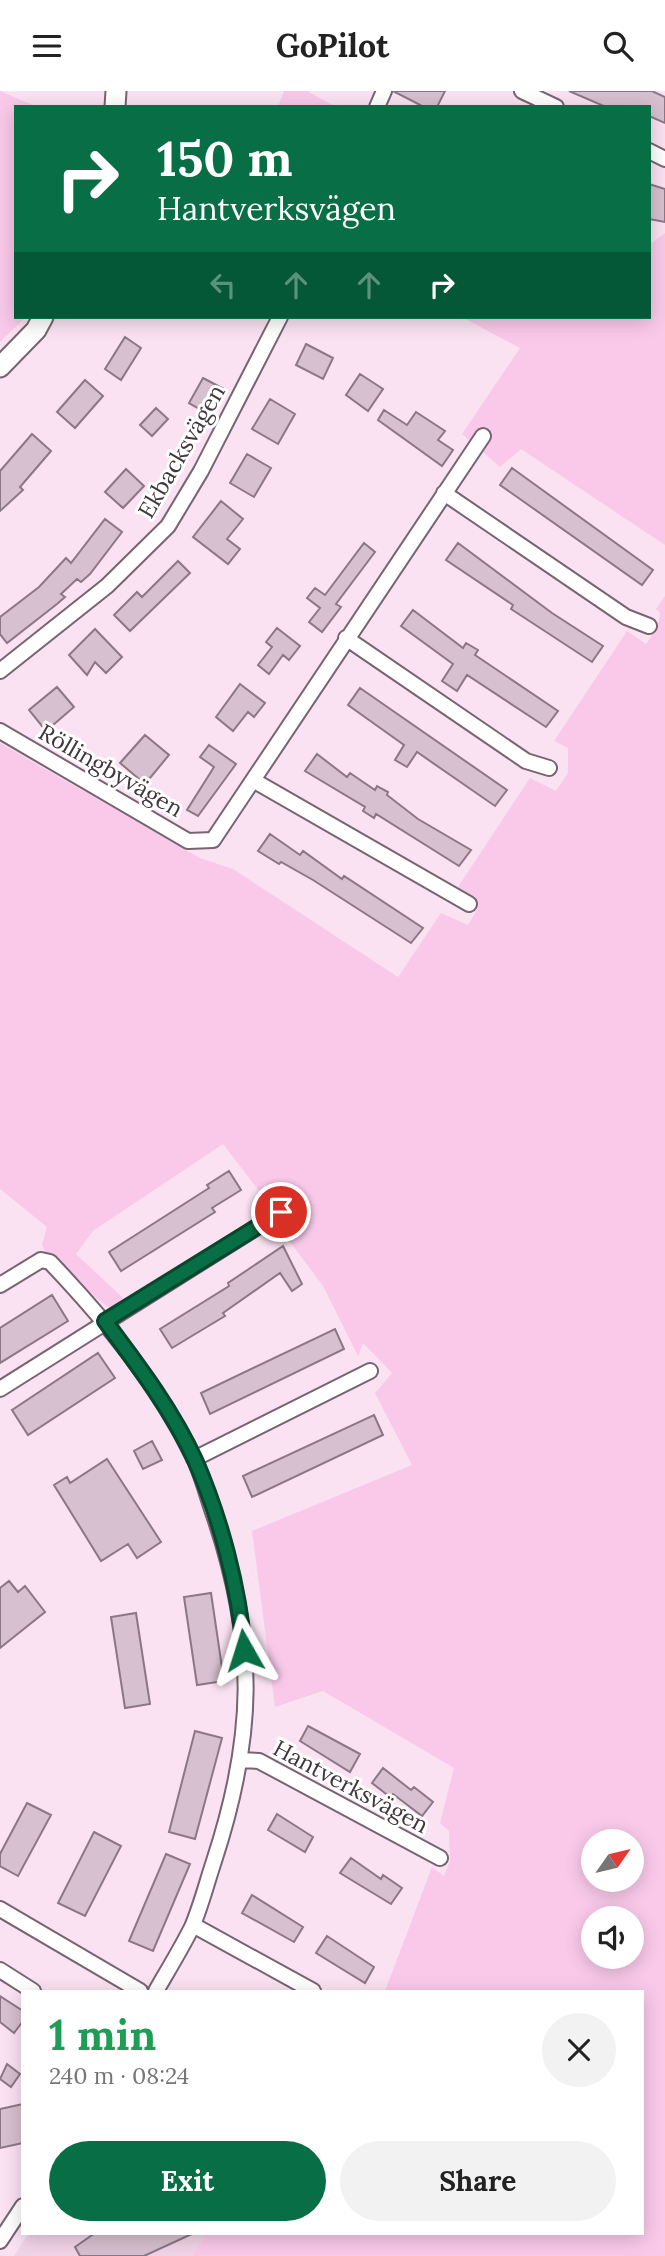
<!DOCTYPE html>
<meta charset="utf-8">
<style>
body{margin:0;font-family:Lora,serif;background:#f2f2f2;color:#222;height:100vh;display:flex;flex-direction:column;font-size:26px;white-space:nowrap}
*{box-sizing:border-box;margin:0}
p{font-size:23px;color:#767676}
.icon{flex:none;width:38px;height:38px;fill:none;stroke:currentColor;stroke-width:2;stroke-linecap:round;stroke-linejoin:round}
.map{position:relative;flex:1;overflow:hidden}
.side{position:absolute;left:21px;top:1899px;width:623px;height:245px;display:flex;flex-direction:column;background:#fff;border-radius:0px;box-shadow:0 4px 18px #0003}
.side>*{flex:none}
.hud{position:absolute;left:14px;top:14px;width:637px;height:214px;border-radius:0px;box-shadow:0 4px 18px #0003;background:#076e45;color:#fff;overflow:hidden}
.needle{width:46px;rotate:56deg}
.tools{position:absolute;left:581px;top:1738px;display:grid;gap:14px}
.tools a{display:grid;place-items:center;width:63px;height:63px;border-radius:50%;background:#fff;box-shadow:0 4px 18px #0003;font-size:35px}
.pin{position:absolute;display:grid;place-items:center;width:60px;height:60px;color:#fff;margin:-30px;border:4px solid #fff;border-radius:50%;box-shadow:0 2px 7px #0007}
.me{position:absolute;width:77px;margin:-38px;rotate:354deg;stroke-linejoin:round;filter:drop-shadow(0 0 5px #0008)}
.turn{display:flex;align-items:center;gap:24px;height:147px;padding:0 28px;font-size:32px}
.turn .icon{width:91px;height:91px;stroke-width:2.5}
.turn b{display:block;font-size:49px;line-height:60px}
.lanes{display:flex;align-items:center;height:66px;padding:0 28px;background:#0003;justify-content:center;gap:35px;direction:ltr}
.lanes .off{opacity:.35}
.round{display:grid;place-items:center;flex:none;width:74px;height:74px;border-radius:37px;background:#f2f2f2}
.head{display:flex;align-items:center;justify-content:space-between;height:119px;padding:0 28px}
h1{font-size:42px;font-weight:700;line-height:52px;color:#1e9e55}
.action{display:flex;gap:14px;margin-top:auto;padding:14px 28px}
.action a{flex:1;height:80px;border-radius:42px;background:#076e45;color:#fff;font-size:28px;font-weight:700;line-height:80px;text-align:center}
.action a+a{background:#f2f2f2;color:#222}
header{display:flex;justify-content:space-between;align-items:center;height:91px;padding:0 28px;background:#fff;font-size:32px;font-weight:700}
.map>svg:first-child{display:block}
.built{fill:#f2d4e8}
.green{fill:#fac9ea;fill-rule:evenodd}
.building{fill:#d7c0cf;stroke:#8c7785;stroke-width:2}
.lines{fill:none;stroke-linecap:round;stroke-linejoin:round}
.street-casing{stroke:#786471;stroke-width:18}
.secondary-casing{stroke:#786471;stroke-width:23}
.street{stroke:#fff;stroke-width:14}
.secondary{stroke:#fff;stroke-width:19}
.route-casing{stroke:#05482d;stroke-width:18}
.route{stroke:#076e45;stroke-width:12}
.labels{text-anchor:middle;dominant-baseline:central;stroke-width:6;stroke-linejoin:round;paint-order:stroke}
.street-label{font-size:23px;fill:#40373d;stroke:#fff}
</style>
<header><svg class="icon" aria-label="menu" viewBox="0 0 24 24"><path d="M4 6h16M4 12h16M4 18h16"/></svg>GoPilot<svg class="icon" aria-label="search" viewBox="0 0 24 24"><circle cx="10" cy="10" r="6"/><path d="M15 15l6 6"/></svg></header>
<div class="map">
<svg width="665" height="2165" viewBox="0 0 665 2165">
<rect width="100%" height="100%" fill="#fae2f2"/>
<!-- built -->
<path class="built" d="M29 2142H207L192 2165H14Z"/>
<!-- green -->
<path class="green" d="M0 0 37 16H16V226H26L0 251Z
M284 0H307L336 16H278Z
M665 142V454L521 358 500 376 462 343 520 257 462 226H649V154Z
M665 505V2165H192L207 2142H642V1900H385L432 1776 444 1785 450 1770 449 1740 440 1732 454 1677 323 1600 275 1616 252 1440 412 1374 375 1302 392 1282 363 1252 358 1265 323 1195 275 1131 293 1115 279 1101 265 1094 259 1100 223 1053 93 1140 76 1163 123 1207 115 1216H108L50 1171 42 1154 47 1136 0 1098V652L200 767 233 778 398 886 441 822 468 834 478 817 456 799 530 687 556 700 568 682V657L554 650 627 540 646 553 657 537 660 522 656 518ZM593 1750H632V1788H593ZM593 1827H632V1866H593Z"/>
<!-- building -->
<path class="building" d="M393 0H445L437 16H424Z
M569 0H652L665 6V32L649 25V16H606Z
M649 93 665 98V131L649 128Z
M125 246 141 257 121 289 105 278Z
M306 253 333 267 323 288 296 274Z
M360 283 383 298 368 320 346 304Z
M203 287 224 298 210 324 189 312Z
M85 289 103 305 75 337 57 321Z
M270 308 295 323 278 353 252 338Z
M156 317 168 328 152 345 140 334Z
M384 319 407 334 416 321 445 340 438 349 453 359 442 375 378 329Z
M32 343 51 360 20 396 23 399 0 420V380Z
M247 363 271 377 254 406 230 392Z
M512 377 653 479 642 494 500 394Z
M126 378 144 395 123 417 105 401Z
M221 410 243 428 227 448 240 458 228 473 193 446Z
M105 428 122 441 90 483 81 491 77 488 61 503 65 506 57 513 7 552 0 543V526L39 496 66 467 71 472Z
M364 452 375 461 336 513 341 516 322 541 309 531 320 517 307 507 315 497 325 504Z
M458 452 552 522 603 555 592 571 511 518 513 514 446 469Z
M178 470 190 482 130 540 114 524 137 501 142 506Z
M413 519 463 557 466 552 478 559 475 564 558 620 546 636 467 584 457 600 442 590 453 573 401 535Z
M277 537 300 555 289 569 283 564 269 583 258 574 272 556 266 551Z
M95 538 122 566 106 582 95 571 87 584 69 564Z
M240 593 265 612 254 626 248 621 233 640 216 626Z
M57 596 74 616 46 640 29 619Z
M360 597 507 699 495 715 417 661 407 676 395 669 404 654 348 614Z
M145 644 169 664 145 693 120 672Z
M209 654 236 673 198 725 187 719 214 676 200 666Z
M317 663 347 686 350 682 375 699 377 695 388 701 387 704 418 728 471 759 459 775 376 723 374 727 363 720 365 716 305 680Z
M270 743 300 764 303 760 342 788 344 785 423 837 411 852 313 789 281 771 279 773 258 760Z
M229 1080 241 1099 212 1117 215 1121 121 1180 109 1161 209 1097 207 1094Z
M283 1155 302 1193 292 1200 280 1182 223 1222 225 1225 172 1257 160 1238 229 1195 228 1192Z
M52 1204 68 1230 0 1272V1237Z
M335 1238 344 1258 210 1323 201 1302Z
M98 1262 115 1287 28 1344 12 1319Z
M374 1324 383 1344 252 1406 243 1385Z
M152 1350 162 1369 143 1378 134 1360Z
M107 1368 161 1451 137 1467 128 1453 101 1470 54 1394 67 1386 70 1392Z
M9 1490 18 1501 25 1495 45 1521 0 1557V1497Z
M211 1502 224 1590 197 1594 184 1506Z
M136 1522 150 1613 125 1617 111 1526Z
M308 1635 360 1663 350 1681 300 1650Z
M195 1640 222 1647 195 1748 169 1741Z
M383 1677 411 1699 414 1696 433 1711 422 1725 393 1703 390 1706 372 1692Z
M27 1712 51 1724 18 1785 0 1775V1763Z
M277 1723 313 1746 305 1761 268 1739Z
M94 1741 121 1755 85 1825 58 1812Z
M166 1763 190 1773 153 1860 129 1850Z
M351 1767 381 1788 383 1784 402 1797 391 1813 340 1782Z
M252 1804 303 1836 294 1851 242 1822Z
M327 1845 374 1876 365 1892 316 1862Z
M0 1905 23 1920V1930L14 1942 0 1931Z
M7 1973 20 1983 11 1996 0 1988Z
M23 2013V2052L0 2057V2018Z
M95 2142H194L144 2165H80L75 2156Z"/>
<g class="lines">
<!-- street casing -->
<g class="street-casing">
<path id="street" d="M522 0 556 16
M377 16 384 0
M649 60 665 68
M444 402 626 526 649 535
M346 547 526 670 549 677
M0 580 107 495 168 435 201 380 280 226
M0 640 188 750 213 749 483 345
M253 689 469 813
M0 1194 41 1169 50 1171C106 1230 158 1293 194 1367 203 1386 208 1408 215 1427 257 1553 255 1645 214 1770 207 1791 201 1815 192 1836 181 1858 168 1879 156 1900
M0 1298 281 1121
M194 1368 370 1280
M240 1669 259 1670 440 1767
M0 1818 140 1900
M193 1834 313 1900
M0 1879 33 1900
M0 2150 23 2115"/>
</g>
<!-- secondary casing -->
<g class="secondary-casing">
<path id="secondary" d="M115 16 116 0
M0 276 36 239 43 226"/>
</g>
<!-- street -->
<use href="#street" class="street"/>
<!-- secondary -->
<use href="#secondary" class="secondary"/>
</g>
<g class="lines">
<!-- route casing -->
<g class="route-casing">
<path id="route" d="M244 1559C239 1497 220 1426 195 1369 172 1319 137 1273 105 1230L281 1121"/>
</g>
<!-- route -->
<use href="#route" class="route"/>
</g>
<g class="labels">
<!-- street labels -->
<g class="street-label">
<text transform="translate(181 360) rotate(-60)">Ekbacksvägen</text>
<text transform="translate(111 679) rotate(30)">Röllingbyvägen</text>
<text transform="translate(351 1695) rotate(28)">Hantverksvägen</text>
</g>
</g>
</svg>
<div class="tools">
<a><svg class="needle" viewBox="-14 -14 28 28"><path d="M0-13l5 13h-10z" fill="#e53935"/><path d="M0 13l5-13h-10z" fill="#767676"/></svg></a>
<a><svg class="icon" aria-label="sound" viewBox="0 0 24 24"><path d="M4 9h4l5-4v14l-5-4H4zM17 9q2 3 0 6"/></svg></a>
</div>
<div class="pin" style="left:281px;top:1121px;background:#d93025"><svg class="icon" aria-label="arrive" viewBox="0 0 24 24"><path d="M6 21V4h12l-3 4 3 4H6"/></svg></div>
<svg class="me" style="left:244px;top:1559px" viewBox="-20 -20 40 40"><path d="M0-17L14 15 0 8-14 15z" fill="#076e45" stroke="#fff" stroke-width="4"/></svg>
<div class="hud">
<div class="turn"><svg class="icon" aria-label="right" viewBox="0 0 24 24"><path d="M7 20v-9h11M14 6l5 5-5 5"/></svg><div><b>150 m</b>Hantverksvägen</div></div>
<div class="lanes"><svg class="icon off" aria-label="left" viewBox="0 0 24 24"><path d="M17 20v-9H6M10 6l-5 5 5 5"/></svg><svg class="icon off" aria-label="ahead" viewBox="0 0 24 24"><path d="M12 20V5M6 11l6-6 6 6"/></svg><svg class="icon off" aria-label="ahead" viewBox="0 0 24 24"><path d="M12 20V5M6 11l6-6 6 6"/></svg><svg class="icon" aria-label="right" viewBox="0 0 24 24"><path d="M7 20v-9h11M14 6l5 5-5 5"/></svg></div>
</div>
<section class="side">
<div class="head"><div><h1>1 min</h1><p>240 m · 08:24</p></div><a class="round"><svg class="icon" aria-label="close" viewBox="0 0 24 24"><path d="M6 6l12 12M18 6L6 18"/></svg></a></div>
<div class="action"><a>Exit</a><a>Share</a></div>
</section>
</div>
